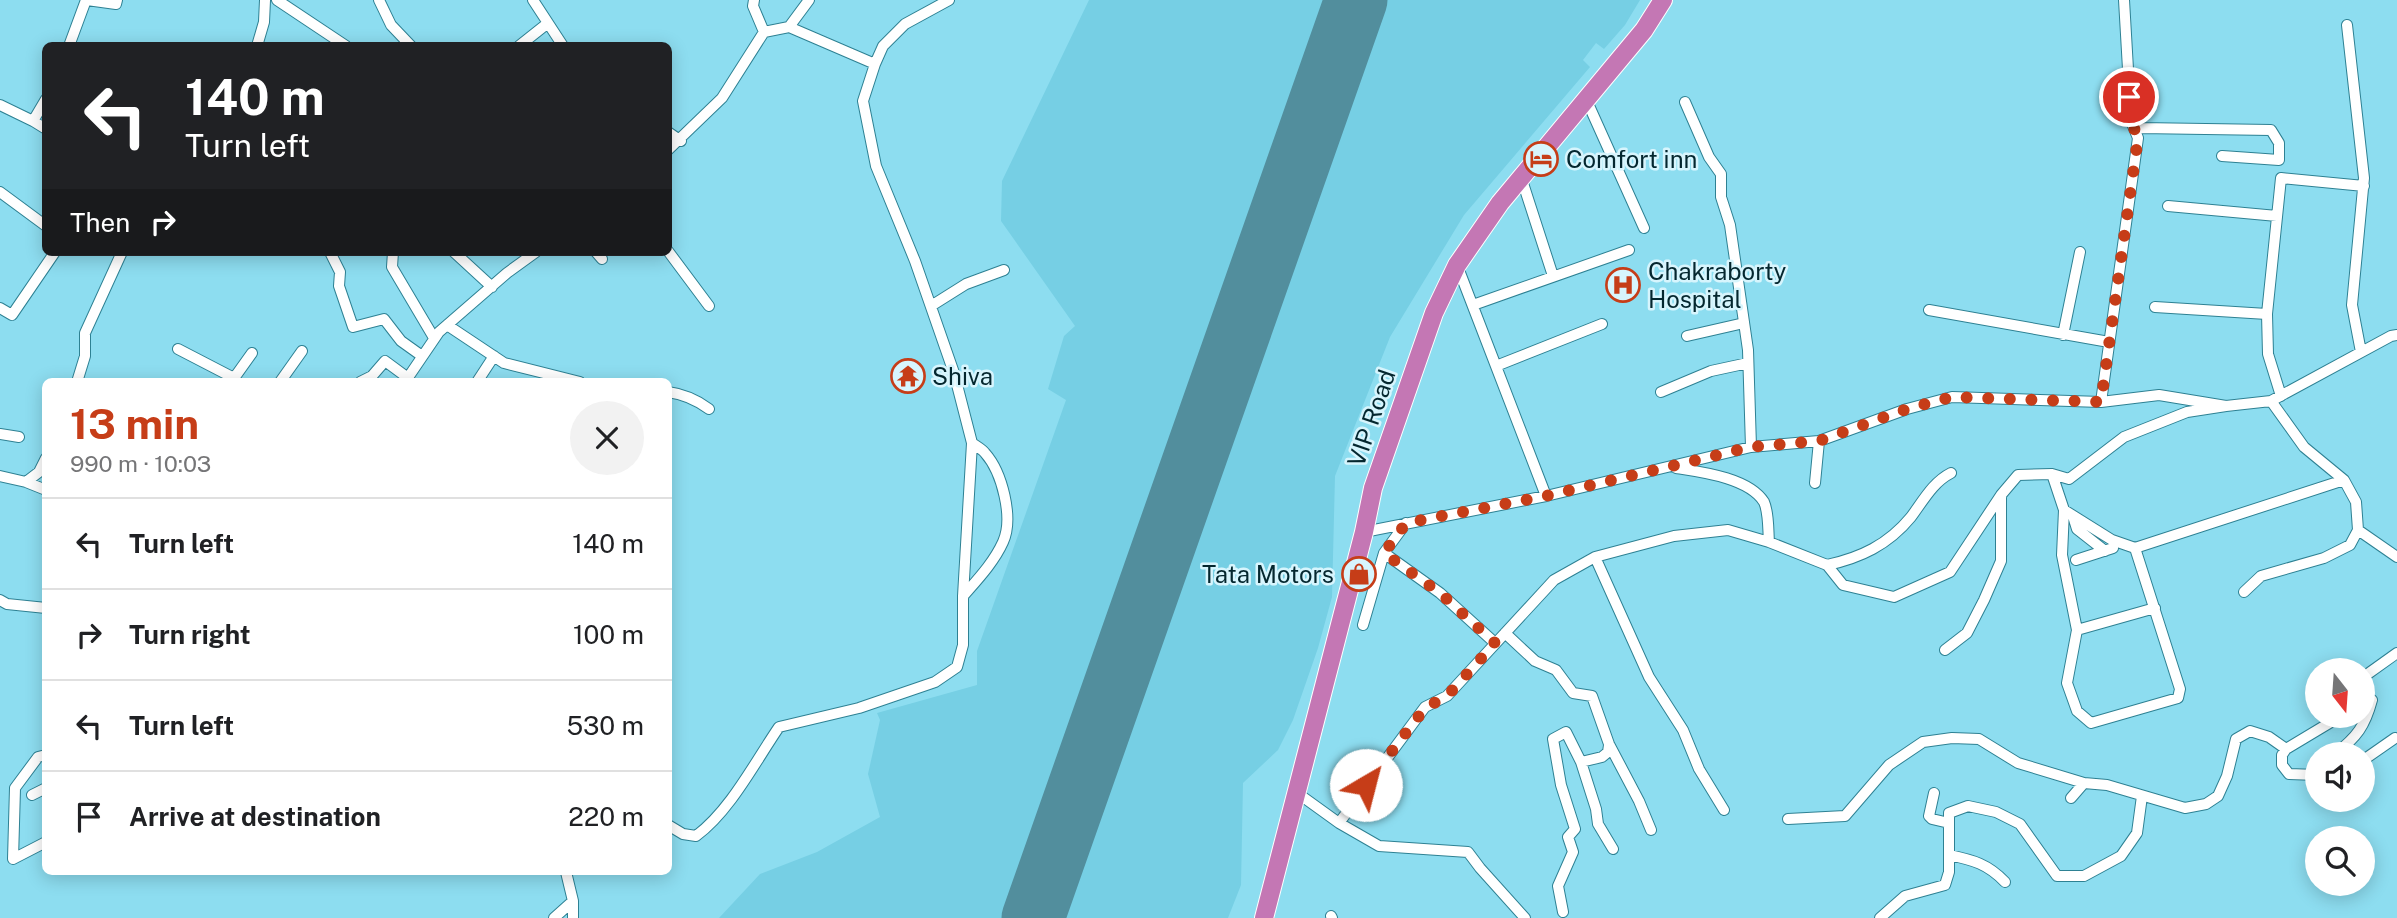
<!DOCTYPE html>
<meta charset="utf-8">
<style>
body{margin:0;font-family:"Public Sans",sans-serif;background:#f2f2f2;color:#202124;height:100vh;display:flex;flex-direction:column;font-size:26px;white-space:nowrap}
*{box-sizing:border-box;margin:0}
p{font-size:23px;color:#757577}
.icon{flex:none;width:38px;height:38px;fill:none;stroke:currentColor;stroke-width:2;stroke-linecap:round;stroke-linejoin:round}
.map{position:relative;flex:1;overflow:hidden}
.drawer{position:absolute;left:42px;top:378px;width:630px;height:497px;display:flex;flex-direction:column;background:#fff;border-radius:10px;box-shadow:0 4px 18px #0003}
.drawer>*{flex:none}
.banner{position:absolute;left:42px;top:42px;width:630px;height:214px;border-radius:10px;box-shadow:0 4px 18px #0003;background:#202124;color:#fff;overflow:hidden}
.needle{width:46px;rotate:163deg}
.buttons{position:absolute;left:2305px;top:658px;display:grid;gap:14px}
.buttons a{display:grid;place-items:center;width:70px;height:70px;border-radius:50%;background:#fff;box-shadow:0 4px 18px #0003;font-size:35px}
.pin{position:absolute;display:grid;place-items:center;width:60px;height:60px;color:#fff;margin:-30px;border:4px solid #fff;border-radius:50%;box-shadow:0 2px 7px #0007}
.me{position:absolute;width:77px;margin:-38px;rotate:37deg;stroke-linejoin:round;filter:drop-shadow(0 0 5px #0008)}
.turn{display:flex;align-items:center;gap:24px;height:147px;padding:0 28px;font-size:32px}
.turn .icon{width:91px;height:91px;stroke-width:2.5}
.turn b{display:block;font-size:49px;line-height:60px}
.then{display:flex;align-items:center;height:66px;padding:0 28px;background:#0003;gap:14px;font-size:26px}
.round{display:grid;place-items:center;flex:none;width:74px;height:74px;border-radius:37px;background:#f2f2f2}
.head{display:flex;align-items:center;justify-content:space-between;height:119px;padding:0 28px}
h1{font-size:42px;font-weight:700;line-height:52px;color:#c63d18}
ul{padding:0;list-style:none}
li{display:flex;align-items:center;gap:21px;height:91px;padding:0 28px;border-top:2px solid #e0e0e0}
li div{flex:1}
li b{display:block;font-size:26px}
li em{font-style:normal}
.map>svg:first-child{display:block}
.built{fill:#76cfe4}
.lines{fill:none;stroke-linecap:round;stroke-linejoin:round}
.runway{stroke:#528e9d;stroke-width:63}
.street-casing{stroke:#2e8193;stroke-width:12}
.highway-casing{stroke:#fff;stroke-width:20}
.street{stroke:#fff;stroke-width:10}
.highway{stroke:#c477b4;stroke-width:18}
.route{stroke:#c63d18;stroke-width:12;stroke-dasharray:0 21.6}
.labels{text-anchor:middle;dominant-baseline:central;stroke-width:5;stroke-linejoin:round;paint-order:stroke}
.poi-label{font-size:24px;fill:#04272f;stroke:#d7f5fd;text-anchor:start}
.street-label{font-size:24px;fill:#04272f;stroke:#d7f5fd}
</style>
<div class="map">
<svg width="2397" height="918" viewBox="0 0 2397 918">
<rect width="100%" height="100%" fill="#8dddf0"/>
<!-- built -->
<path class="built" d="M1089 0H1640L1625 25 1604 49 1596 43 1583 60 1590 67 1464 215 1390 337 1335 476 1332 597 1318 648 1293 720 1278 750 1243 783 1241 885 1228 918H719L760 874 817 852 880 817 868 774 880 720 877 713 977 685V651L1066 400 1048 389 1064 336 1075 326 1001 221 1002 181Z"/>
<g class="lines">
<!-- runway -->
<path class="runway" d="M1033 918 1356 0"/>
<!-- street casing -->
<g class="street-casing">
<path id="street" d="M87 0 116 4 117 0
M277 0 346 46
M379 0 391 25 411 46
M533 0 563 46
M754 0 753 6 764 32
M2347 25 2364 178 2352 305 2361 352
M789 27 875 64
M69 46 86 0
M257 46 264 22 265 0
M519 46 548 23
M46 99 33 121 46 129
M1586 99 1644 228
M1685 102 1709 157 1721 174V197L1730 225 1748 350 1751 447
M0 105 33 121
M2131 121 2140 128 2271 130 2279 143V160L2222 156
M668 132 681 141
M668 150 722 98 764 32 789 27 809 0
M1521 177 1553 276
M0 192 46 226
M2168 206 2277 216
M668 251 709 306
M330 252 340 272 339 286 353 327 384 319 401 341 422 356
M393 252 392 267 434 338
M454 252 492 287
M596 252 602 259
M1457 265 1546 496
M1473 305 1629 250
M931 306 966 284 1004 270
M2155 307 2267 314
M0 308 12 315 55 252
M1929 310 2109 342
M447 325 504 363 580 382
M2063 335 2080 252
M1687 336 1744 323
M178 349 234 378
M1496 366 1602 324
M232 381 252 353
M77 382 85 356V333L122 252
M280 382 302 351
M360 382 372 376 385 361 408 378
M405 382 439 332 507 273 536 252
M477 382 494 356
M668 392C683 394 697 400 709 409
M1661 392 1711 371 1748 363
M2281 396 2268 354 2267 314 2281 178 2364 186
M2271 401 2304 447 2344 480 2356 502 2358 530 2397 557
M2101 402 2138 138 2131 121 2124 0
M0 434 19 437
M1676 468C1702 472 1749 478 1764 502 1769 513 1768 530 1769 542
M2052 474 2064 510 2112 540 2135 548 2344 480
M0 476 26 482 46 490
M26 482 39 472 46 458
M1815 483 1819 441
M2064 510 2062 555 2077 630 2067 683 2077 711 2091 723 2178 698 2180 689 2135 548
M2073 516 2077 529 2105 551
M1364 532 1546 496 1751 447 1819 441 1907 409 1952 397 2101 402 2159 395 2226 406 2271 401 2391 336 2397 335
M1384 553 1440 593 1495 643
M1595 557 1649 677 1683 730 1699 769 1724 810
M2076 560 2113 548
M1827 565C1860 558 1888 545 1911 517 1923 501 1933 482 1951 473
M2244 592 2261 576 2324 558 2350 545 2358 530
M964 595C978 579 994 562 1003 542 1014 518 1002 472 985 453 982 449 976 446 972 443
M0 600 7 604 46 608
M1363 625 1384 553 1406 523
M2077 630 2155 608
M1505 633 1535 661 1556 670 1573 693 1592 696 1609 744 1639 801 1651 830
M1945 650 1967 633 1984 600 2001 561V496
M2362 678 2397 653
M2286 749 2282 755V765L2289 774 2317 775
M2335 754C2357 737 2365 726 2372 700
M46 755 38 757 15 788 13 859 46 842
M2362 761 2395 738
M1581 762 1602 757 1608 752 1609 745
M1296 792 1339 823 1379 846 1468 852 1480 868 1525 918
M1934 793 1929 816 1932 819 1949 823
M32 795 46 788
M2071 798 2084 783
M1788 819 1845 816 1889 765 1923 742 1952 738 1979 739 2018 763 2084 783 2107 785 2185 808 2206 804 2218 796 2227 776 2236 739 2250 731 2269 737 2286 749 2341 716
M1339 823 1425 707 1447 696 1554 580 1595 557 1674 536 1728 530 1769 542 1827 565 1843 585 1894 597 1950 572 2001 495 2018 475 2052 474 2069 479 2124 437 2187 412 2226 406
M668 825 683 834 696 836C730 811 755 762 779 727L859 708 935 682 957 667 963 645V596L972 443 954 373 915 261 876 166 863 101 875 64 883 46 905 24 949 0
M1949 855C1973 860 1988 864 2005 882
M566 872 573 901V918
M1563 912 1558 886 1573 852 1568 837 1575 829 1561 785 1553 739 1566 732 1581 762 1596 809 1598 824 1613 849
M1331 916 1332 918
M554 918 573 901
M1880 918 1905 896 1945 885 1949 872V813L1968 806 1996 812 2020 824 2057 876H2084L2121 856 2137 833 2142 796"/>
</g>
<!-- highway casing -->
<g class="highway-casing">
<path id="highway" d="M1264 918 1364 532 1373 488 1434 313 1457 265 1500 203 1644 30 1663 0"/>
</g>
<!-- street -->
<use href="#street" class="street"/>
<!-- highway -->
<use href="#highway" class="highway"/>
</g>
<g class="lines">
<!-- route -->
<path class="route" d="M1366 785 1425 708 1447 696 1495 643 1440 593 1384 553 1406 523 1546 496 1751 447 1819 441 1907 409 1952 397 2101 402 2138 138 2131 121 2129 97"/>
</g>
<!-- icons -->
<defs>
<g id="hotel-ring" transform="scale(1.75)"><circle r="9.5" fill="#d7f5fd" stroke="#c63d18" stroke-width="1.5"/><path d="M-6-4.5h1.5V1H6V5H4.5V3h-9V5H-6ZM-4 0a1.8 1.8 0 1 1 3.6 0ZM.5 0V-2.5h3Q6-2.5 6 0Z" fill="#c63d18"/></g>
<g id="hospital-ring" transform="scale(1.75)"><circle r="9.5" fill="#d7f5fd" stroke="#c63d18" stroke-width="1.5"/><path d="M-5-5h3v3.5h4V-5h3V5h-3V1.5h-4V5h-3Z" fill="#c63d18"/></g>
<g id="temple-ring" transform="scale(1.75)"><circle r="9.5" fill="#d7f5fd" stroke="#c63d18" stroke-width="1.5"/><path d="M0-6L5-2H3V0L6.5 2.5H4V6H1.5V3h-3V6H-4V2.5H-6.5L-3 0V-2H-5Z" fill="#c63d18"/></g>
<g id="shop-ring" transform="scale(1.75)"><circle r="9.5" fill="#d7f5fd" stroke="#c63d18" stroke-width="1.5"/><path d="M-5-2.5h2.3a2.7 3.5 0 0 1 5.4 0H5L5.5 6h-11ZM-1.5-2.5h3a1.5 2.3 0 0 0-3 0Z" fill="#c63d18"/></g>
</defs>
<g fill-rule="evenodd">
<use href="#hotel-ring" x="1541" y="159"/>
<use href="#hospital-ring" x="1623" y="285"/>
<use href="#temple-ring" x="908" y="376"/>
<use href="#shop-ring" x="1359" y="574"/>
</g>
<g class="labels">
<!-- poi labels -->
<g class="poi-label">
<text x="1566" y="159">Comfort inn</text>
<text x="1648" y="271">Chakraborty<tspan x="1648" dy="28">Hospital</tspan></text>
<text x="932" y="376">Shiva</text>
<text x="1334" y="574" text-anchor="end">Tata Motors</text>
</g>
<!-- street labels -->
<g class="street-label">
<text transform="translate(1371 418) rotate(-71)">VIP Road</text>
</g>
</g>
</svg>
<div class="buttons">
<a><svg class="needle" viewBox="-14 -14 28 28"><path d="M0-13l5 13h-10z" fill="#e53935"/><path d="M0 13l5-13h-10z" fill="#757577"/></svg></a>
<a><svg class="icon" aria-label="sound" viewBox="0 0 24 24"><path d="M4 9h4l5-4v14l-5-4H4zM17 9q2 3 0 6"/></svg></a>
<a><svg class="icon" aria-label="search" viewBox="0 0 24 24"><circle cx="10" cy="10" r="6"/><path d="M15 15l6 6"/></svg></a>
</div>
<div class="pin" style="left:2129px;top:97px;background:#d93025"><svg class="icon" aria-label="arrive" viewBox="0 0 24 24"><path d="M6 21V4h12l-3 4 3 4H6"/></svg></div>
<svg class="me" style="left:1366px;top:785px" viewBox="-20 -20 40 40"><circle r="19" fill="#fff"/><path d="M0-13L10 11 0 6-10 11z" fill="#c63d18"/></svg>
<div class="banner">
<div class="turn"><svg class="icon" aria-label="left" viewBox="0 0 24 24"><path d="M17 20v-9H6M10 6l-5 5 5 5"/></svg><div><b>140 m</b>Turn left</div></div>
<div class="then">Then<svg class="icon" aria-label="right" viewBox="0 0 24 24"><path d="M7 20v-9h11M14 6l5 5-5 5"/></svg></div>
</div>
<section class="drawer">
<div class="head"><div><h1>13 min</h1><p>990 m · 10:03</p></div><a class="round"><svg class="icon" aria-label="close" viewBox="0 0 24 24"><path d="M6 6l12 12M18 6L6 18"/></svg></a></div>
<ul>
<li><svg class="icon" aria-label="left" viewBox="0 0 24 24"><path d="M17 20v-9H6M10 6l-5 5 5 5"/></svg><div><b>Turn left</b></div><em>140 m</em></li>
<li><svg class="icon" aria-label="right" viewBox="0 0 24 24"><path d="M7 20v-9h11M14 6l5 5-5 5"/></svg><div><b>Turn right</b></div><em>100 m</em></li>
<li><svg class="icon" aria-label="left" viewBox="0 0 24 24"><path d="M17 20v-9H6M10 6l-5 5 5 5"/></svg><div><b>Turn left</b></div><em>530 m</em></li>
<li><svg class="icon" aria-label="arrive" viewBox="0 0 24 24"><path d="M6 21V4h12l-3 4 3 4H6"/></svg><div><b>Arrive at destination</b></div><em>220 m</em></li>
</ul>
</section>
</div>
